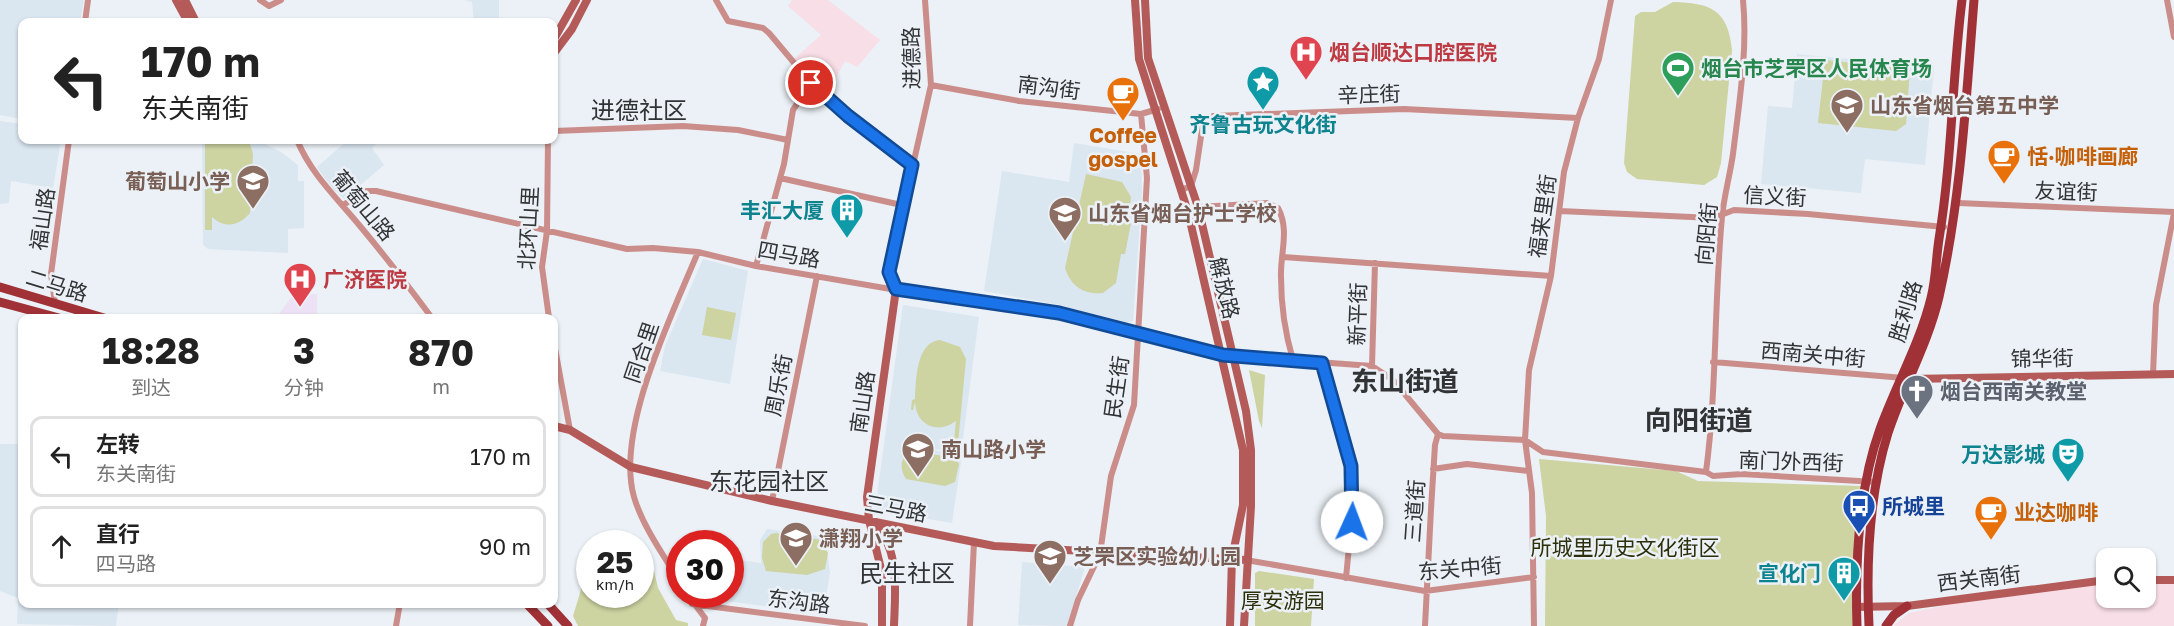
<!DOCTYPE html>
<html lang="zh">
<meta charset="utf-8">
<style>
body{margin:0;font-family:"Golos Text","Noto Sans SC",sans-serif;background:#f2f2f2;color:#222;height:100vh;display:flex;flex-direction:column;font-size:22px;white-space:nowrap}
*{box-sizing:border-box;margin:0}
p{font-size:20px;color:#767676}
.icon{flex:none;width:33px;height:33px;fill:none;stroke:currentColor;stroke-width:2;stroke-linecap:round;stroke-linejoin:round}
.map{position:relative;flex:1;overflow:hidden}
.panel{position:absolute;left:18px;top:314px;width:540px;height:294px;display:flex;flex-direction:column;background:#fff;border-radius:12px;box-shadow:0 2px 4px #0004}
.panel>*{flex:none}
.guide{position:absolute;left:18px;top:18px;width:540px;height:126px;border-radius:12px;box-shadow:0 2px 4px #0004;background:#fff;color:#222;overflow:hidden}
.controls{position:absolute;left:2096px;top:548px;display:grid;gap:12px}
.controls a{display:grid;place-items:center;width:60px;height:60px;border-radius:12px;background:#fff;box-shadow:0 2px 4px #0004;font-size:30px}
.speed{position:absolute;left:576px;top:530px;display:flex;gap:12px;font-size:30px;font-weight:700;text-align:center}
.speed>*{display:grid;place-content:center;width:78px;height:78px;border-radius:50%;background:#fff;box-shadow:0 2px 4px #0004;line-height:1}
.speed small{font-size:15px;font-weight:400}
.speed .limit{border:9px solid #d22;background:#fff;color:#111}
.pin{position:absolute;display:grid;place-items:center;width:51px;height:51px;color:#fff;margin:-26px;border:3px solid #fff;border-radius:50%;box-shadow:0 2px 6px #0007}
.me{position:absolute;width:66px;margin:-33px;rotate:2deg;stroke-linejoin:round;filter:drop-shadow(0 0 4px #0008)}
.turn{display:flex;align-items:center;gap:21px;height:126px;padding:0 24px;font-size:27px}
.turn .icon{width:78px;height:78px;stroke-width:2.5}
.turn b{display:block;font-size:42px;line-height:51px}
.eta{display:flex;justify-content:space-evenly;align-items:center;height:102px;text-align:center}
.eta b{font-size:36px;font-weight:700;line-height:42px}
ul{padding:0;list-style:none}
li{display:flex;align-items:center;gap:18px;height:81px;margin:0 12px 9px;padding:0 12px;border:3px solid #e0e0e0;border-radius:12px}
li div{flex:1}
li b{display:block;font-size:22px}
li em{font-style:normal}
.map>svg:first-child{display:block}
.commercial{fill:#f8dee6}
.built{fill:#dae6f0}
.medical{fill:#ede1f5}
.green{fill:#cdd3a1}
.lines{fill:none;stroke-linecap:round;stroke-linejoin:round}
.street{stroke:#cb8d8a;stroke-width:6}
.secondary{stroke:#b45b59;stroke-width:8}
.primary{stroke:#a03237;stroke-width:9}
.route-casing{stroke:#114b97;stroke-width:15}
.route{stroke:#1a73e8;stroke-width:10}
.labels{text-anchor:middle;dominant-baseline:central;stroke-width:5;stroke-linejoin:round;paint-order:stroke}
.health-label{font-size:21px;font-weight:bold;fill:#be3a42;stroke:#ebf1f6;text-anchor:start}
.street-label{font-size:21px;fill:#313335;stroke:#ebf1f6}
.leisure-label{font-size:21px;font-weight:bold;fill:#27864d;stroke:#ebf1f6;text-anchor:start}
.education-label{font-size:21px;font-weight:bold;fill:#785e54;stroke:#ebf1f6;text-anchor:start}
.culture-label{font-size:21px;font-weight:bold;fill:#0d838f;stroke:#ebf1f6;text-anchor:end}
.food-label{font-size:21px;font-weight:bold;fill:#c56008;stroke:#ebf1f6;text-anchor:start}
.worship-label{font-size:21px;font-weight:bold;fill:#5b616d;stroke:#ebf1f6;text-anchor:start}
.transit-label{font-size:21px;font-weight:bold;fill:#164399;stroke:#ebf1f6;text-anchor:start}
.park-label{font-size:21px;fill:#2c2f09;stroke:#ebf1f6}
.quarter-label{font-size:24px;fill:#313335;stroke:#ebf1f6}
.district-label{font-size:27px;font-weight:bold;fill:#313335;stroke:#ebf1f6}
</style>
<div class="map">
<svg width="2174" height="626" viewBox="0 0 2174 626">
<rect width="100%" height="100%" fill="#ebf1f6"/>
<!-- commercial -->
<path class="commercial" d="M792 0H828L880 40 857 67 845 61 831 87 813 80 794 59 821 35 788 6Z
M2145 582 2174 583V626H1893L1909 613 1966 601 2106 583V597H2145Z"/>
<!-- built -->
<path class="built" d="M0 0H84L80 22H22V119L0 115Z
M465 0H499V22H474L472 2Z
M1797 54 1934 67 1925 165 1865 159 1861 193 1761 184 1768 106 1792 108Z
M0 121 22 124V140H61L53 188 11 181 9 203 0 204Z
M202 140H257L281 152 298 165V181H304V228L288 229V253L208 249 203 245Z
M348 140H372L376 144 372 148 384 165 344 199 332 188 317 167Z
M1074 143 1141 154 1142 192 1133 321 1126 323 1059 305 984 291 1002 171 1069 182Z
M703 259 748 271 730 384 660 371 665 346Z
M903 305 979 317 961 453 893 443 962 455 952 523 875 510Z
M0 444H22V603H119L116 626 17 624 18 598 0 591Z
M767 529 819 536 826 542 830 573 823 614 726 601V594H730L731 559 761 563 760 540Z
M1022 562 1085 567 1067 626 1018 625Z"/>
<!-- medical -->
<path class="medical" d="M317 294V314L306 316 305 318H276L293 295Z"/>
<!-- green -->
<path class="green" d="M1673 2C1710 3 1728 9 1732 50L1721 163 1717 177 1704 185 1637 179 1627 172 1624 163 1635 16 1641 12H1655Z
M1825 60 1910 69 1906 124 1896 131 1818 123Z
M205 140H249L253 154 250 213C239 226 225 229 212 217V230H205Z
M1086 174 1122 182 1131 197 1128 223H1131L1125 254H1121L1116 283 1103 293C1083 295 1071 286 1065 268Z
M707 307 736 313 731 340 702 335Z
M940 340 960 347 966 359 958 443 954 442 956 421C938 435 916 425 915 402L913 410H911L912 400 915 399C916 380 916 342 940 340Z
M1249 370 1265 375 1262 428 1259 421Z
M912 451 956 458 959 464 955 482 945 486 906 479C899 469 900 456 912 451Z
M1539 459 1676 471 1698 481 1861 486 1853 626H1545L1546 516Z
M776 533 822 540 828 553 825 569 807 575 766 571 762 558 763 542 771 534Z
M650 554 658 588 676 620 688 623V626H578L573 616 583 583 584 563 589 562 590 594H640L641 556Z
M1259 571 1314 579 1311 626H1255V573Z"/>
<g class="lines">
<!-- street -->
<path class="street" d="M260 0 269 6 281 0
M716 0 728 21 763 28 769 33 811 83 848 116 912 165
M2167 0 2174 37
M85 22 88 0
M931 85 1019 101 1141 114 1158 109
M554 131 683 126 738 130 788 140
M297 140C311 174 337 198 360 226 385 256 409 287 432 318
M548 140 547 231 542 267 549 318
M780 178 906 206
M1181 190 1191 186 1196 170 1203 123 1213 116 1404 109 1578 118
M1958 203 2174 212
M343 205 366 191H376L627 249 653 248 698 252 756 266 908 292 1059 313 1223 355 1372 366 1393 380 1438 434 1443 436 1525 440 1543 452 1706 472 1713 476 1742 474 1876 482
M1198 207 1267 203 1278 208C1290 230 1280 254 1281 277 1281 306 1285 333 1293 360
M1560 211 1713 218 1734 210 1808 214 1944 227
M1283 257 1551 276
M756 266 784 164 793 110 811 83
M896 289 889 272 931 85 925 0
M55 303 51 274 69 140
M554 343 570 430
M1713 362 1904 378
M1322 363 1351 466 1353 505 1346 578
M1372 366 1375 263
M2153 374 2156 305 2174 213
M1433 469 1467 464 1528 471
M1706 472C1717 388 1714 302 1722 217 1724 196 1730 175 1733 154 1739 104 1748 50 1743 0
M772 501 817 276
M1246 560 1425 591 1534 577
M680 582C664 556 643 527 634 497 615 430 672 315 698 252
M687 594 705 618 703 626
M692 604 865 626
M396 626 400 603
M970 626 974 542
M1070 626 1078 600 1100 554 1111 476 1134 405 1147 178 1141 114
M1425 626 1431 509 1435 445 1438 434
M1534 626 1532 493 1525 440 1529 370 1551 276 1564 172 1578 118 1599 59 1611 0"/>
<!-- secondary -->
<path class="secondary" d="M176 0 188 22
M185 0 196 22
M1135 0 1139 59 1188 212 1243 450V505L1232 558 1230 626
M1145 0 1148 58 1198 207 1246 411 1251 450V506L1244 626
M554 39 576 0
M554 53 572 29 587 0
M1910 379 2174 374
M554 426 570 430 631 467 772 501 994 546 1246 560
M872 523C901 546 895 592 894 626
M2145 580H2174
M1856 607 1907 606 2106 580
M882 626V573L869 520 867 497 896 289"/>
<!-- primary -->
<path class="primary" d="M0 287 104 318
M0 302 59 318
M526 603 548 626
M547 603 568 626
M1857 626C1855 562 1858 490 1880 429 1896 385 1920 343 1931 298 1936 279 1936 258 1939 239 1952 160 1952 80 1962 0
M1869 626C1866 563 1869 494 1888 433 1903 387 1928 344 1939 297 1961 199 1966 100 1974 0
M1886 626 1894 615 1907 606"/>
</g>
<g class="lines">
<!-- route casing -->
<g class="route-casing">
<path id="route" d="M811 83 848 116 912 165 889 272 896 289 1059 313 1223 355 1322 363 1351 466 1352 522"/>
</g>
<!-- route -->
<use href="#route" class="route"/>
</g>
<!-- icons -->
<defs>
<g id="hospital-pin" transform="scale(1.725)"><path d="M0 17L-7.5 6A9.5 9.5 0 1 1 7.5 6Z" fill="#e0444e" stroke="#ebf1f6"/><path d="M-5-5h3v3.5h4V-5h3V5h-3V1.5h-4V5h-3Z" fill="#fff"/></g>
<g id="stadium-pin" transform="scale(1.725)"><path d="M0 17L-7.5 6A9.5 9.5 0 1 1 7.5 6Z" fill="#2e9e5b" stroke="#ebf1f6"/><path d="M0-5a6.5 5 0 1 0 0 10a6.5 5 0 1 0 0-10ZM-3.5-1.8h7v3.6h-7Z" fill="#fff"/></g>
<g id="sight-pin" transform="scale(1.725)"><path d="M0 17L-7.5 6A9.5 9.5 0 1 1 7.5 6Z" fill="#0f9aa8" stroke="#ebf1f6"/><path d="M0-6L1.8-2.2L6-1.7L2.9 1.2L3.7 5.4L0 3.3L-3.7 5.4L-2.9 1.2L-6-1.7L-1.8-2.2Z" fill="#fff"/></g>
<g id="cafe-pin" transform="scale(1.725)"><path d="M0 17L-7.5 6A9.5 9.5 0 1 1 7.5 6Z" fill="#e8710a" stroke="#ebf1f6"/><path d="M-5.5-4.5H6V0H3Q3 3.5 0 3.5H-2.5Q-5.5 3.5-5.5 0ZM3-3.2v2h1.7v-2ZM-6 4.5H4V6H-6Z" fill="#fff"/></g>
<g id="school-pin" transform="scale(1.725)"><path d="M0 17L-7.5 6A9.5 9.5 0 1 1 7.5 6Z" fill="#8d6e63" stroke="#ebf1f6"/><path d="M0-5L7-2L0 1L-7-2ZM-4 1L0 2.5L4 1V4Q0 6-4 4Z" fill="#fff"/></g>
<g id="building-pin" transform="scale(1.725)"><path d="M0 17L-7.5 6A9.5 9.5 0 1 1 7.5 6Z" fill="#0f9aa8" stroke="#ebf1f6"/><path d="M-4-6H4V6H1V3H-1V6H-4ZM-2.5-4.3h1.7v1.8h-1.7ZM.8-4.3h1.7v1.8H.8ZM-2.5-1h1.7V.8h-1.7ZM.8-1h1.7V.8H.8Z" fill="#fff"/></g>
<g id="church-pin" transform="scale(1.725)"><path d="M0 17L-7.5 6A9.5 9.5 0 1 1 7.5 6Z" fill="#6b7280" stroke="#ebf1f6"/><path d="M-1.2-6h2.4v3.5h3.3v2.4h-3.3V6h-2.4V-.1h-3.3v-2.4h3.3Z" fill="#fff"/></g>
<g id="theatre-pin" transform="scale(1.725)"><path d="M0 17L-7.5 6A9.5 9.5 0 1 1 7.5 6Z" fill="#0f9aa8" stroke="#ebf1f6"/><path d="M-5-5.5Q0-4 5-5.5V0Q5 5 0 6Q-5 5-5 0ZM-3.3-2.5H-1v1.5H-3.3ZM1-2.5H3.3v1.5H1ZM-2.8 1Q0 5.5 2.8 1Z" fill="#fff"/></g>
<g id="bus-pin" transform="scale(1.725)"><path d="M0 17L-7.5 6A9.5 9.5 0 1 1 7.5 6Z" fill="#1a4fb4" stroke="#ebf1f6"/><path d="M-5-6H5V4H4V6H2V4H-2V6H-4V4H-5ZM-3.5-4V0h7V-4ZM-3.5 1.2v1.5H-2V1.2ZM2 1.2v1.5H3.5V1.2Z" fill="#fff"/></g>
</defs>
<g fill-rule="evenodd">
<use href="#hospital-pin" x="1306" y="52"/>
<use href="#stadium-pin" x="1678" y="68"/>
<use href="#sight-pin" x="1263" y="82"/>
<use href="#cafe-pin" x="1123" y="93"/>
<use href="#school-pin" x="1847" y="105"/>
<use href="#cafe-pin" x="2004" y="156"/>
<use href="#school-pin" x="253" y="181"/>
<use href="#building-pin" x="847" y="210"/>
<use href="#school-pin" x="1065" y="213"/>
<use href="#hospital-pin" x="300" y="279"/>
<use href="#church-pin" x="1917" y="391"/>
<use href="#school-pin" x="918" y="449"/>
<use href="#theatre-pin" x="2068" y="454"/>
<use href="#bus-pin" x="1859" y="506"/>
<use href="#cafe-pin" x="1991" y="512"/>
<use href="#school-pin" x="796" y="538"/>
<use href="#school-pin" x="1050" y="556"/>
<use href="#building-pin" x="1844" y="573"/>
</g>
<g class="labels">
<!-- health labels -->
<g class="health-label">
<text x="1329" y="52">烟台顺达口腔医院</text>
<text x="323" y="279">广济医院</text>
</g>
<!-- street labels -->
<g class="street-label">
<text transform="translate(911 58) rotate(-91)">进德路</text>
<text transform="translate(1049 87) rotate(7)">南沟街</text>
<text transform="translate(1369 94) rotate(-2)">辛庄街</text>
<text transform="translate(2066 191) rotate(2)">友谊街</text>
<text transform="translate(1775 196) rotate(3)">信义街</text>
<text transform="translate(364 205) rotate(50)">葡萄山路</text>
<text transform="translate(1542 216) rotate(-82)">福来里街</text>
<text transform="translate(42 219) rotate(-82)">福山路</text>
<text transform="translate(528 228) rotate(-87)">北环山里</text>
<text transform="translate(1706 234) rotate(-85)">向阳街</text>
<text transform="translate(789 254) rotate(10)">四马路</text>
<text transform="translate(57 285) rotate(17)">二马路</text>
<text transform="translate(1225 288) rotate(76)">解放路</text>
<text transform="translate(1905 311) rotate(-73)">胜利路</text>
<text transform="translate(1357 314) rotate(-88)">新平街</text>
<text transform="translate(641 352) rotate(-71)">同合里</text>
<text transform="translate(1813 354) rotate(5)">西南关中街</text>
<text transform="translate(2042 358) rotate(-1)">锦华街</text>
<text transform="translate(778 385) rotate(-79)">周乐街</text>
<text transform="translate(1116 387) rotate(-82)">民生街</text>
<text transform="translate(862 402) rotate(-82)">南山路</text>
<text transform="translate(1791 461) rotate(2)">南门外西街</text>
<text transform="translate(896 508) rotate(11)">三马路</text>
<text transform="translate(1414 511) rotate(-86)">三道街</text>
<text transform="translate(1460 568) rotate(-5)">东关中街</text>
<text transform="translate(1979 578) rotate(-7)">西关南街</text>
<text transform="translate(799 601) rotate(7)">东沟路</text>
</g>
<!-- leisure labels -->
<g class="leisure-label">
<text x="1701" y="68">烟台市芝罘区人民体育场</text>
</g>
<!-- education labels -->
<g class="education-label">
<text x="1870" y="105">山东省烟台第五中学</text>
<text x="230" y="181" text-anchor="end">葡萄山小学</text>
<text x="1088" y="213">山东省烟台护士学校</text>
<text x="941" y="449">南山路小学</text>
<text x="819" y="538">潇翔小学</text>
<text x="1073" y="556">芝罘区实验幼儿园</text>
</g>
<!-- culture labels -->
<g class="culture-label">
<text x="1263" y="124" text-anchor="middle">齐鲁古玩文化街</text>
<text x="824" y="210">丰汇大厦</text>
<text x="2045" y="454">万达影城</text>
<text x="1821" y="573">宣化门</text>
</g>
<!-- food labels -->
<g class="food-label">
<text x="1123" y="135" text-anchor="middle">Coffee<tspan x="1123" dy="24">gospel</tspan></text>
<text x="2027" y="156">恬·咖啡画廊</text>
<text x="2014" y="512">业达咖啡</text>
</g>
<!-- worship labels -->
<g class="worship-label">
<text x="1940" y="391">烟台西南关教堂</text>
</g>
<!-- transit labels -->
<g class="transit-label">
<text x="1882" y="506">所城里</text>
</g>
<!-- park labels -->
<g class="park-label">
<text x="1625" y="547">所城里历史文化街区</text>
<text x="1283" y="600">厚安游园</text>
</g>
<!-- quarter labels -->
<g class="quarter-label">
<text x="639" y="109">进德社区</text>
<text x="769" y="480">东花园社区</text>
<text x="907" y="572">民生社区</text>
</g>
<!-- district labels -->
<g class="district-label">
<text x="1405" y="381">东山街道</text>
<text x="1699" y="420">向阳街道</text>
</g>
</g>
</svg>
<div class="controls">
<a><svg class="icon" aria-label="search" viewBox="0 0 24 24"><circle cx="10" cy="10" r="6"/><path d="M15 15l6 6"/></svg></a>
</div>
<div class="speed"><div>25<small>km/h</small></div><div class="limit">30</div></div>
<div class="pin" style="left:811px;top:83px;background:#d93025"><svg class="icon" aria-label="arrive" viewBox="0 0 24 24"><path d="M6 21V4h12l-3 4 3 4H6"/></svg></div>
<svg class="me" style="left:1352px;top:522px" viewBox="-20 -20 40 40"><circle r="19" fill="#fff"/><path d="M0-13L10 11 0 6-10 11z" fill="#1a73e8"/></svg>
<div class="guide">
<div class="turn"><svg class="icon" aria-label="left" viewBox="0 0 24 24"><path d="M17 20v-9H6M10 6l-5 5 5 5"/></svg><div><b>170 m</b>东关南街</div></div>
</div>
<section class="panel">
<div class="eta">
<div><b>18:28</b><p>到达</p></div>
<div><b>3</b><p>分钟</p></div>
<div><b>870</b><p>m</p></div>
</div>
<ul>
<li><svg class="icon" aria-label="left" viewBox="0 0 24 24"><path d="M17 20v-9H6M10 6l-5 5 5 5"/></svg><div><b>左转</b><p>东关南街</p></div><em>170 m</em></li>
<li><svg class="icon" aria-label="ahead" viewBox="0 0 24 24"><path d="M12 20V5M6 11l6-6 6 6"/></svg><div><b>直行</b><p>四马路</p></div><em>90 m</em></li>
</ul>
</section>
</div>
